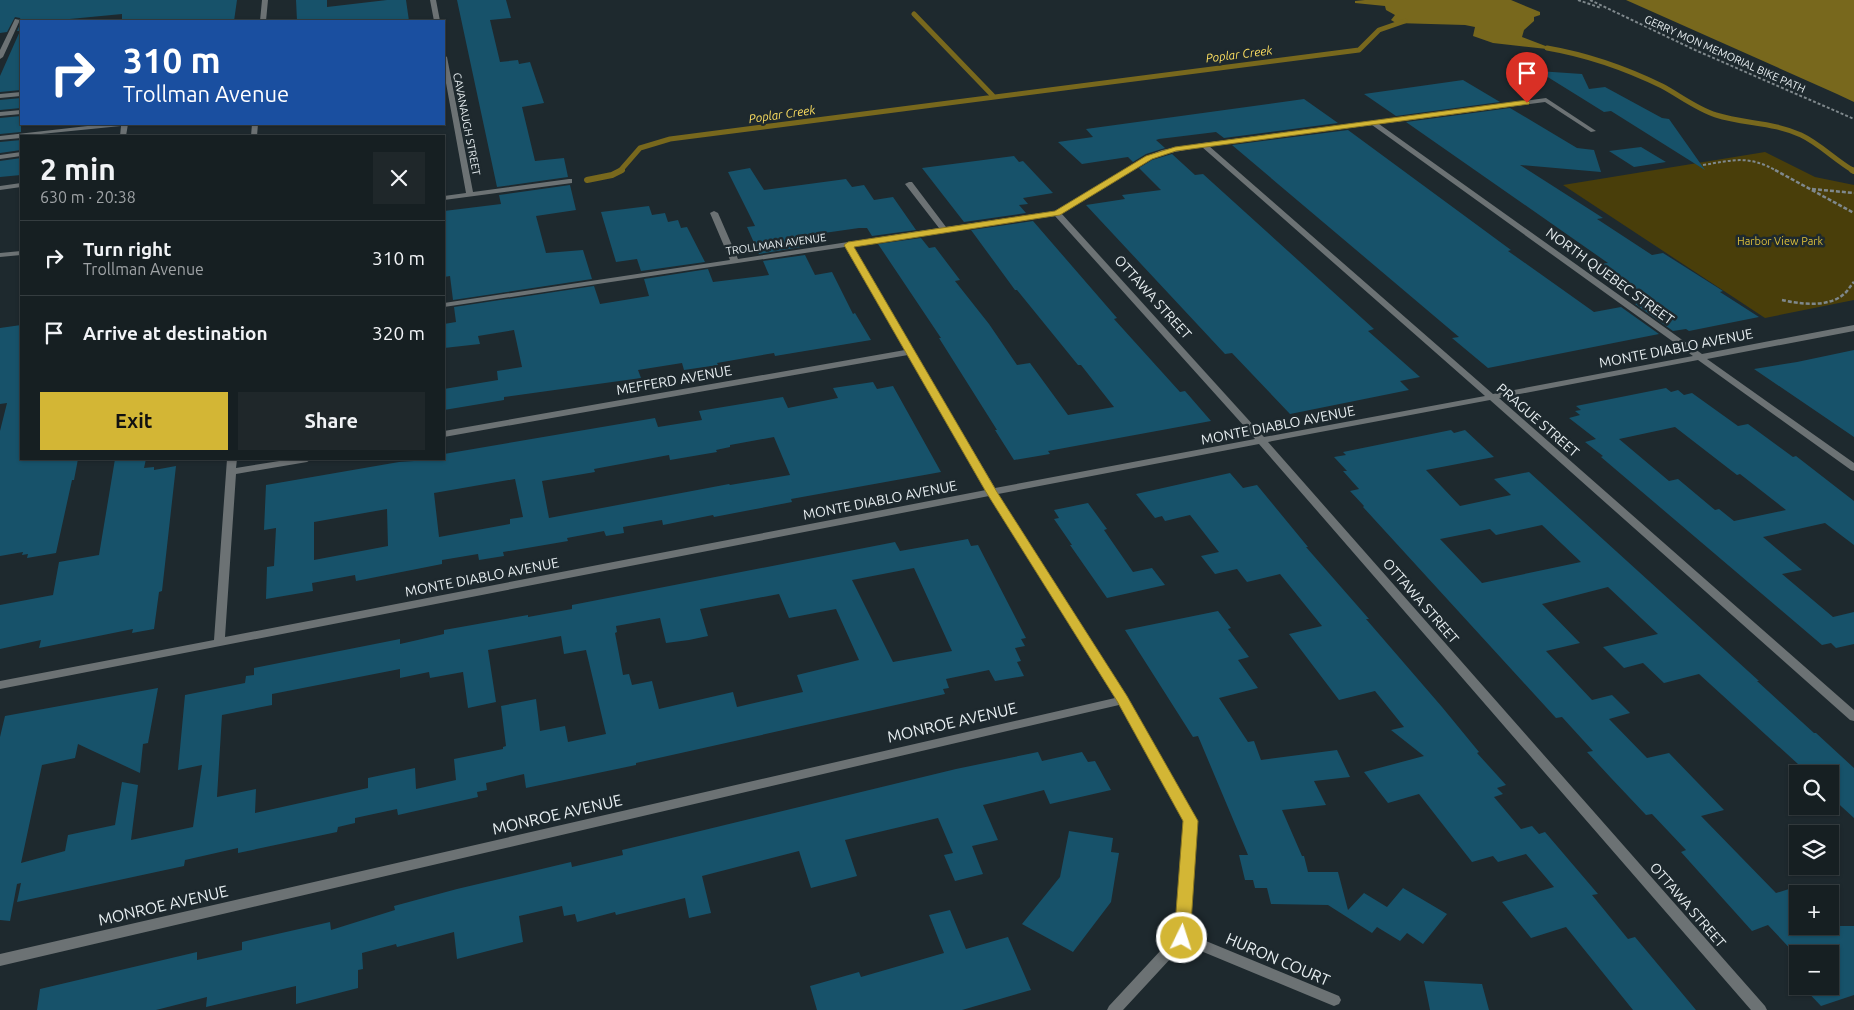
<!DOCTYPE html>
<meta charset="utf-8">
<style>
body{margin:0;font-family:Ubuntu,sans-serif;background:#1f272a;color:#f1f3f6;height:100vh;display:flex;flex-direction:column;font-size:19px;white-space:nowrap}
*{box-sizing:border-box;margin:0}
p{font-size:16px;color:#9ea2a5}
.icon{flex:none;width:28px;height:28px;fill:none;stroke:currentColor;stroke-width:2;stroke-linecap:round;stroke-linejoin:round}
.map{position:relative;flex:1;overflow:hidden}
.details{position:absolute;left:20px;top:135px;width:425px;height:325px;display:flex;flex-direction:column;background:#161f22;border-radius:0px;box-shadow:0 1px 4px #0004,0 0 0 1px #353d40}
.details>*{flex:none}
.banner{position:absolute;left:20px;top:20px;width:425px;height:105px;border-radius:0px;box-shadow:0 1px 4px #0004,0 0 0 1px #353d40;background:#1a4fa0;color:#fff;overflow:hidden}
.controls{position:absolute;left:1789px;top:765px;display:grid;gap:10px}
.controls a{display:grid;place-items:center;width:50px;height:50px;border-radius:0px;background:#161f22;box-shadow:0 1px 4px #0004,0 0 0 1px #353d40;font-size:25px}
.pin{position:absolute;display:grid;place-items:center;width:42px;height:42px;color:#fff;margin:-51px -21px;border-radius:50% 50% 50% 0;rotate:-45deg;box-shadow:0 0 5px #0007}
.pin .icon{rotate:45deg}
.me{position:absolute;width:55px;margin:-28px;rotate:4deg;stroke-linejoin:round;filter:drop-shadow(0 0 4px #0008)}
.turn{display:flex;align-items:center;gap:18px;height:105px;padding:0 20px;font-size:22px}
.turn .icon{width:65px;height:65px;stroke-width:2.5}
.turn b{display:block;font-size:35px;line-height:42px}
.round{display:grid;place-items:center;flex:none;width:52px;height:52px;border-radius:0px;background:#1f272a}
.overview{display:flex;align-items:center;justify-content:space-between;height:85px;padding:0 20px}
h1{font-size:30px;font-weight:700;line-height:38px}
.button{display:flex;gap:10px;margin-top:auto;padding:10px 20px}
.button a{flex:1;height:58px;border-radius:0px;background:#d3b635;color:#111;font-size:20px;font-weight:700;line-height:58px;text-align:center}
.button a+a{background:#1f272a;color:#f1f3f6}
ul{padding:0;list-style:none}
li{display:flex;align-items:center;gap:15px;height:75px;padding:0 20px;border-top:1px solid #353d40}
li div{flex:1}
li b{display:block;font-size:19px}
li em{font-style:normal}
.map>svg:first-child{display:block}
.green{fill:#493e0a}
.water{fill:#78681d}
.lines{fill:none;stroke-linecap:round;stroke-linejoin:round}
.stream-far1{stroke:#78681d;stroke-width:5}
.stream{stroke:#78681d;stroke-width:6}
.building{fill:#17526a;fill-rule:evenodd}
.path-far1{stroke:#7f888c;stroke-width:2;stroke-dasharray:3 2;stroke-linecap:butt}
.path{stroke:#7f888c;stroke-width:2.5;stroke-dasharray:4 2;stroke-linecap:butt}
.lane{fill:#6c7274;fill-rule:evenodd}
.street{fill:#6c7274;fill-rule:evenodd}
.route{fill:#d3b635;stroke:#897622}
.labels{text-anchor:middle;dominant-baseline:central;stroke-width:5;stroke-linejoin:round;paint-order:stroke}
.far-street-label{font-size:11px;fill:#e7eef1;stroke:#1e292e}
.far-park-label{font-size:11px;fill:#dcbf3b;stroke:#1e292e}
.far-water-label{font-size:12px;font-style:italic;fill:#fddf60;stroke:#1e292e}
.street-label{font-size:14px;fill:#e7eef1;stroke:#1e292e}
.near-street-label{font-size:16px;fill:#e7eef1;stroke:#1e292e}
</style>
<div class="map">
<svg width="1854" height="1010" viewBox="0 0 1854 1010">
<rect width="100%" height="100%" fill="#1e292e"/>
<!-- green -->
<path class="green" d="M1765 152 1815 177 1854 185V300L1765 318 1563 185Z"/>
<!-- water -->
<path class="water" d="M1365 0H1511L1540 12V15L1534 17V21L1524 30 1522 37 1556 50 1493 43 1473 36 1475 27 1465 25 1396 23 1391 20 1395 15 1386 10 1385 6 1355 3V1Z
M1626 0H1854V102L1837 94Z"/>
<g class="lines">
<!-- stream-far1 -->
<path class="stream-far1" d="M914 14 994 97
M1547 48C1588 55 1625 68 1662 86 1679 95 1697 109 1716 115 1744 124 1773 122 1801 135 1820 144 1835 160 1854 171
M620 171 640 148 670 139 1359 50 1379 30 1405 21"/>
<!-- stream -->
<path class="stream" d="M1852 170 1854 171
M587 180 612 175 622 170"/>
</g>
<!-- building -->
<path class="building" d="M0 0H237L234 21H122V14L49 21H21L20 18 15 17 7 32 0 33Z
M296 0H327V7L387 0H406L409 21H297Z
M457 0H506L511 18 490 20 500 62 518 60 519 64 530 62 544 103 522 107 535 161 564 158 568 177 497 187Z
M21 22V90L0 92V76L20 31H17Z
M1538 71 1582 74 1589 89 1605 87 1662 118 1669 119 1705 170 1611 111 1604 112Z
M1463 80 1500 102 1396 116 1364 94Z
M21 98V108L0 110V100Z
M1304 99 1338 123 1224 138 1216 132 1159 139 1156 140 1165 148 1146 154 1133 162 1128 157 1082 164 1058 142 1093 137 1086 129Z
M1510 108 1577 148 1594 150 1601 172 1520 165 1603 218 1597 219 1652 255 1663 253 1723 291 1720 292 1759 317 1689 331 1686 329 1673 331 1635 304 1651 301 1598 264 1608 263 1406 122Z
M21 116V132L0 134V118Z
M1348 130 1511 250 1508 251 1594 312 1621 307 1659 334 1488 368 1452 338 1459 337 1232 145Z
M21 140V150L0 153V142Z
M1641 147 1666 162 1634 167 1609 151Z
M1172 154 1195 175 1203 174 1374 329 1368 331 1420 377 1400 381 1409 390 1290 414 1232 353 1225 354 1086 205 1125 199 1122 195 1161 190 1139 168 1152 160Z
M1014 156 1019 162 1023 161 1053 193 1023 198 1028 204 1019 205 1026 213 964 222 922 168Z
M21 158V175L0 177V161Z
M750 168 764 190 846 179 852 187 864 185 874 200 893 197 916 230 872 236 867 228H859L796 237 801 247 759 254 747 227 755 226 728 172Z
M570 185 576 210 536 216 546 253 583 250 592 279 453 300 450 276 444 277V211L501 204 499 195Z
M649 206 652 215 665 213 668 222 678 220 681 228 687 227 705 262 641 271 637 259 616 262 601 212Z
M1033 221 1117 318 1114 319 1180 392 1185 391 1211 421 1048 451 1050 454 1014 460 995 430H997L939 338H941L878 244 921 238 929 248 935 247 960 280 955 281 989 324 1017 365 1030 363 1068 415 1114 407 1081 365H1078L1017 290H1015L971 230Z
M805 255 815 275 832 272 853 314 855 313 871 340 775 356 774 353 717 363 718 365 684 370 682 363 638 370 641 378 504 397V400L444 410V389L498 380 497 371 522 367 514 330 478 336 480 344 444 348V324L456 322 454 307 594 286 600 304 649 296 644 279 708 269 713 282 769 275 763 261Z
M21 325V459H78L74 480H72L56 553 27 558 28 554 22 555 23 552 0 556V431L7 403 0 404V328Z
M1854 350V437L1754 369 1797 362Z
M873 382 877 389 893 386 941 472 791 499 792 502 714 517 713 515 663 525 662 520 623 527 624 533 606 536 604 531 567 538 568 541 503 552 504 556 479 560 478 554 442 560V564L356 581 355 575 312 583 313 591 266 599 267 567 274 566 276 528 264 530 266 485 399 462 444 459V454L655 418 658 427 702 420 699 411 783 397 788 408 838 398 833 388ZM774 437 790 475 730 485 729 484 549 518 542 481 595 472 594 469 669 455 670 460 717 452 716 450 730 447V445ZM515 479 523 517 510 519V524L439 537 434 493ZM387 509 388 546 314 560V522Z
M1666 388 1671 392 1678 390 1684 395 1692 393 1738 426 1748 424 1793 457 1796 456 1854 501V545L1825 523 1763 537 1802 570 1782 574 1833 617 1854 612V644L1836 648 1831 643 1822 645 1601 457 1603 456 1585 442 1596 439 1569 418 1580 415 1575 411 1581 410 1576 406ZM1675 427 1737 475 1740 474 1786 510 1734 521 1719 509 1715 510 1678 479 1669 481 1619 439Z
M1451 430 1454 433 1465 430 1494 457 1426 470 1460 506 1511 495 1494 479 1529 472 1759 681H1757L1814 733H1816L1854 768V818L1830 796V774H1809L1699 674 1664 683 1643 663 1624 668 1603 647 1658 634 1608 587 1542 604 1580 643 1546 651 1592 700 1612 695 1630 713 1609 719 1647 758 1669 753 1724 810 1701 816 1776 893 1789 889 1798 898V926H1854V995L1821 1006 1802 986H1830V954H1798V957L1768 925 1752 931 1681 852 1686 850 1652 814 1646 815 1611 778 1587 752 1593 751 1562 717 1556 718 1363 507 1364 506 1350 491 1359 489 1343 471H1347L1334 457 1346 455 1343 452ZM1542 525 1581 562 1482 583 1440 539 1490 529 1496 535Z
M115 459H146L144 468 154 467V470L176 466 162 591 159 592 154 629 132 633 133 629 39 648 41 640 0 649V605L53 595 59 562 99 555Z
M1230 473 1243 488 1257 485 1308 547H1306L1369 619H1366L1442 707 1479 752 1477 753 1506 785 1497 788 1503 794 1494 797 1521 829 1532 826 1539 834 1545 832 1598 894 1592 895 1628 939 1635 937 1696 1010H1633L1566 927 1531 938 1502 902 1554 887 1526 854 1498 862 1493 856 1472 862 1419 794 1388 803 1364 772 1424 756 1391 730 1404 727 1375 691 1339 700 1289 634 1322 626 1280 574 1247 582 1237 569 1215 574 1201 556 1219 552 1190 515 1165 521 1162 516 1155 518 1136 494Z
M1088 503 1107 529 1104 530 1133 572 1152 568 1165 585 1107 598 1070 545H1072L1054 519 1059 518 1054 510Z
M968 539 971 546 978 545 1026 638 1021 639 1025 646 1015 648 1021 661 1017 662 1024 676 995 681 989 670 946 679 949 688 943 689 945 694 636 763V765L526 788 524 774 486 783 487 790 477 792 478 797 398 815 397 809 355 818V823L338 827 337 832 238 853V848L185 860 184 866 17 902 21 883 17 884 10 921 0 920V737L5 716 158 688 148 743 143 744 140 773 78 744 75 758 42 765 21 863 65 851 68 835 115 825 122 782 138 785 131 840 193 827 202 765 178 770 185 695 245 683 246 676 254 675V668L400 639V644L444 634V630L528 615V617L572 609V605L895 542 900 551ZM914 568 952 651 893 662 852 580ZM779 594 789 618 836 609 859 660 797 675 803 692 737 707 733 692 659 709 652 681 632 685 629 674 623 675 615 633 617 632 616 626 660 618 666 643 689 640 708 636 700 609ZM561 636 564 654 586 650 606 734 568 742 565 726 540 731 536 699 501 706 506 746 503 747V749L454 759 456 780 416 789 415 768 368 778V788L255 813 256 789 217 797 222 715 272 705V694L400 669V678L429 672 430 678 463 672 468 708 496 702 488 650Z
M1218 611 1231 628 1228 629 1249 657 1238 660 1258 688 1219 698 1248 742 1254 741 1261 760 1337 750 1350 777 1314 781 1326 805 1282 810 1302 856H1304L1308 872H1338L1348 910 1364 893 1387 907 1403 888 1447 914 1423 944 1407 933 1400 941 1377 927 1372 933 1328 905 1271 904 1267 888H1255L1253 880H1245L1239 855H1248L1198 736 1193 737 1125 630Z
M1038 752 1042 761 1082 752 1088 762 1095 761 1111 790 1050 804 1044 790 983 805 998 840 972 846 983 874 955 881 944 855 953 853 938 818 845 840 857 876 811 888 799 851 702 876 711 913 689 918 685 898 616 915 615 912 577 922 575 914 564 916 562 906 519 916 523 942 457 959 454 932 397 947 396 944 362 953 363 969 358 970V988L296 1004V986L206 1007 207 997 156 1010H37L40 989 197 952V960L242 950V942L330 922 331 930 395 910 394 906 457 889 571 862 572 867 623 855 622 850 956 769Z
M1069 831 1113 838 1111 852 1119 853 1111 902 1073 952 1022 924 1060 877Z
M950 910 966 949 1008 937 1031 990 962 1010H817L810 986 859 972 861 977 944 953 929 915Z
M1424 981 1482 984 1489 1010H1430Z"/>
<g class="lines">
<!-- path-far1 -->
<path class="path-far1" d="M1578 0 1601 8
M1590 0 1695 50 1854 119
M1703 165C1734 160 1748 155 1777 171"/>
<!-- path -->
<path class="path" d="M1775 170 1854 213
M1812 189 1854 193
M1782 300C1800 304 1828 308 1844 294 1848 291 1850 286 1854 282"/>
<!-- lane -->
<path class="lane" d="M15 19 20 20 3 57 0 59V50Z
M21 110V114L0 116V112Z
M105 124H128L126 136H120L121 126 21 136V138L0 140V136Z
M21 152V156L0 159V155Z
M21 183V187L0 190V186Z"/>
<!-- street -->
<path class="street" d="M262 0H268L266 21H260Z
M430 0H436L440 21H434Z
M444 55 447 57 473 192 569 179H572V183L444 200V196L466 193 444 72Z
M21 92V96L0 98V94Z
M1546 98 1596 131 1591 132 1545 102 1379 124 1702 354 1854 325V331L1707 359 1854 463V471L1851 470 1698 360 1499 398 1854 710V721L1850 720 1490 400 1268 442 1765 1006 1767 1010H1751L1259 444 998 494 1126 697 1197 821 1189 934 1339 996 1341 1000 1339 1004 1334 1006 1329 1004 1184 944 1123 1010H1107L1109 1006 1175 935 1185 821 1119 705 0 966V954L1115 698 989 496 0 689V681L214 640 227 459H237L236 468 292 459H312L307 462 236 474 225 637 986 490 908 355 444 437V431L905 350 845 247 444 307V303L730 260 710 213 714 211 718 213 738 259 939 228 905 184 909 182H912L946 227 1055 211 1147 156 1162 150 1203 143ZM1372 125 1693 356 1493 394 1209 146ZM1202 147 1485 396 1264 437 1061 213 1151 158 1164 154ZM1055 216 1244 426 1255 439 995 488 852 246Z
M252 124H258L257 136H251Z
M21 251V255L0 257V253Z"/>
</g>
<!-- route -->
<path class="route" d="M1527 100 1530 103 1529 104 1176 151 1152 159 1060 215 854 247 997 492 1127 696 1198 821 1190 938 1188 942 1182 944 1177 942 1174 938 1183 821 1117 701 986 492 844 245 848 242 1055 211 1146 156 1175 147Z"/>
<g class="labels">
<!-- far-street labels -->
<g class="far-street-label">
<text transform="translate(1725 54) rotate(24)">GERRY MON MEMORIAL BIKE PATH</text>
<text transform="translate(467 124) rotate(79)">CAVANAUGH STREET</text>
<text transform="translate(776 244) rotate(-8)">TROLLMAN AVENUE</text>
</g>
<!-- far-park labels -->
<g class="far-park-label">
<text x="1780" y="241">Harbor View Park</text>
</g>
<!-- far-water labels -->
<g class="far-water-label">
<text transform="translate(1239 54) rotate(-7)">Poplar Creek</text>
<text transform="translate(782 114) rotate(-8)">Poplar Creek</text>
</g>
<!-- street labels -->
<g class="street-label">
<text transform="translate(1610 276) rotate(36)">NORTH QUEBEC STREET</text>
<text transform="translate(1153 297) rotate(48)">OTTAWA STREET</text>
<text transform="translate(1676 348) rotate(-11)">MONTE DIABLO AVENUE</text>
<text transform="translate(674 380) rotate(-10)">MEFFERD AVENUE</text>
<text transform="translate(1538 420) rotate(41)">PRAGUE STREET</text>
<text transform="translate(1278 425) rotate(-11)">MONTE DIABLO AVENUE</text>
<text transform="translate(880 500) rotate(-11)">MONTE DIABLO AVENUE</text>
<text transform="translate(482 577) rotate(-11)">MONTE DIABLO AVENUE</text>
<text transform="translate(1421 601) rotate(49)">OTTAWA STREET</text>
<text transform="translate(1688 905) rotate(49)">OTTAWA STREET</text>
</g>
<!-- near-street labels -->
<g class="near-street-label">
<text transform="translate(952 722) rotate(-13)">MONROE AVENUE</text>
<text transform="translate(557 814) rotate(-13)">MONROE AVENUE</text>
<text transform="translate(163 905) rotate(-13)">MONROE AVENUE</text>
<text transform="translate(1278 959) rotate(23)">HURON COURT</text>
</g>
</g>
</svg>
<div class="controls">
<a><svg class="icon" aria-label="search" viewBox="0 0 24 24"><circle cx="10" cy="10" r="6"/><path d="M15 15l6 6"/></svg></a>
<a><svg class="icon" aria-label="layers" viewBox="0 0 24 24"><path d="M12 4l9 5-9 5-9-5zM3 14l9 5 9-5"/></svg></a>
<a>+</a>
<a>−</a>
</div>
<div class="pin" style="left:1527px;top:103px;background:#d93025"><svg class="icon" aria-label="arrive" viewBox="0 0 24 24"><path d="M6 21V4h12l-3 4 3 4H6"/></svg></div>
<svg class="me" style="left:1182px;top:938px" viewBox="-20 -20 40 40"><circle r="17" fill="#d3b635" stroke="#fff" stroke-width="3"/><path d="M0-11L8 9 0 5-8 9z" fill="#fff"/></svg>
<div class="banner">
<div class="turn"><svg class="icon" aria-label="right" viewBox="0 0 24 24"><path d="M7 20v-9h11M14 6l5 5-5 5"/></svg><div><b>310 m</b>Trollman Avenue</div></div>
</div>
<section class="details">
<div class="overview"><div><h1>2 min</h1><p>630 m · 20:38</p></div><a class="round"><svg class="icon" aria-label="close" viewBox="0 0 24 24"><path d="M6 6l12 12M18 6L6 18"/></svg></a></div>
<ul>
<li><svg class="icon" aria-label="right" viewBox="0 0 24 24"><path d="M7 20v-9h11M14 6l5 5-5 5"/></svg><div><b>Turn right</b><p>Trollman Avenue</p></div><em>310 m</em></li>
<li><svg class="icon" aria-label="arrive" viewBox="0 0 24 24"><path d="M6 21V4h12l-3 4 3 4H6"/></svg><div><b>Arrive at destination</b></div><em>320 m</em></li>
</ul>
<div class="button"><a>Exit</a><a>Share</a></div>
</section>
</div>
